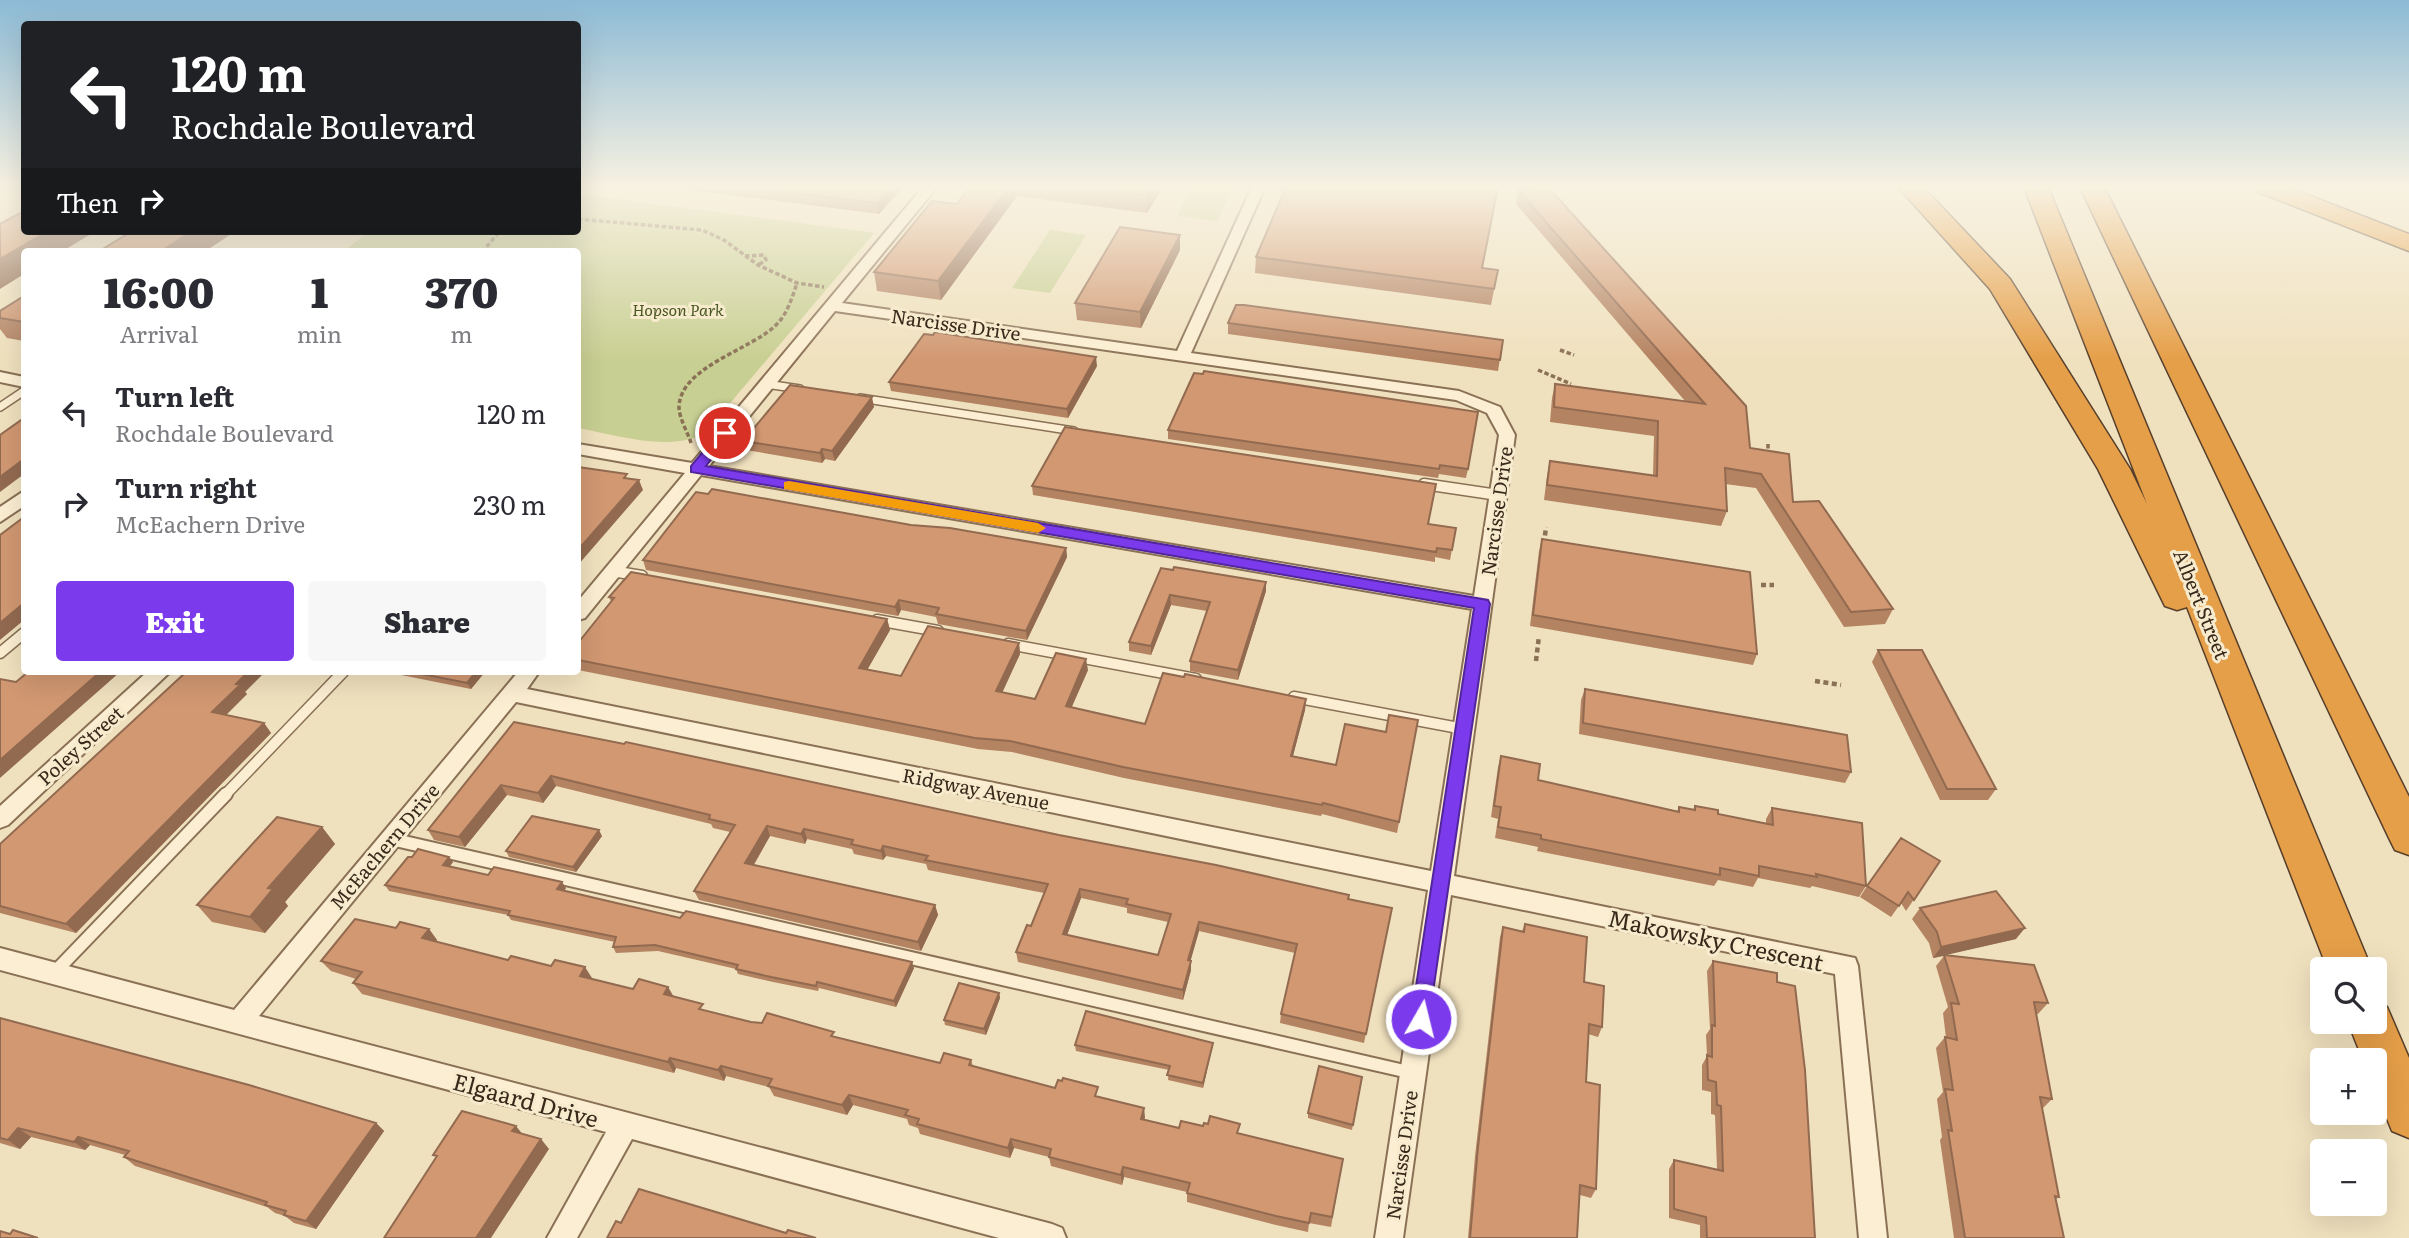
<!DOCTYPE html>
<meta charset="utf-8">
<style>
body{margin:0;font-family:Literata,serif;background:#f7f7f7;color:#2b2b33;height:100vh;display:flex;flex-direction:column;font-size:26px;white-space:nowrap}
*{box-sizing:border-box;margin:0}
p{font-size:23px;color:#7c7c81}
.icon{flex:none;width:38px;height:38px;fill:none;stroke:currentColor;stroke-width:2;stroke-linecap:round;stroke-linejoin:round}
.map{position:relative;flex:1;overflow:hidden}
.drawer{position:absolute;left:21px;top:248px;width:560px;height:427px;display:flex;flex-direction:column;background:#fff;border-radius:7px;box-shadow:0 7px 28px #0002}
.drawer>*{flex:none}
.hud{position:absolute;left:21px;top:21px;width:560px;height:214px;border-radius:7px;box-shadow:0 7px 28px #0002;background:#202124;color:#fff;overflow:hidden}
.fabs{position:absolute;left:2310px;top:957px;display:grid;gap:14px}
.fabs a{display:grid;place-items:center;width:77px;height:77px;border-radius:7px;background:#fff;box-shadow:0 7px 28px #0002;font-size:35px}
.pin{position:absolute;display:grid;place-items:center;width:60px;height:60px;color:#fff;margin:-30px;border:4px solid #fff;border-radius:50%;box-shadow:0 2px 7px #0007}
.me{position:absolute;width:77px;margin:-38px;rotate:8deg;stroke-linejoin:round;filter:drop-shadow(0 0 5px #0008)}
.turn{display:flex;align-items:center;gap:24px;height:147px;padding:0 35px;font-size:32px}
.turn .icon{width:91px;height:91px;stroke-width:2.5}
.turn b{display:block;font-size:49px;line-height:60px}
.then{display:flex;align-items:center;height:66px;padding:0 35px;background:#0003;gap:14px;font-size:26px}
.eta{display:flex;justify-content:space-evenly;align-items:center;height:119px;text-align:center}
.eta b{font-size:42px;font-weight:800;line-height:49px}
.primary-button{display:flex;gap:14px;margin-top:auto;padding:14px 35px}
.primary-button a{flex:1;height:80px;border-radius:7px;background:#7c3aed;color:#fff;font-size:28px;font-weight:800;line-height:80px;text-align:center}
.primary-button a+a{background:#f7f7f7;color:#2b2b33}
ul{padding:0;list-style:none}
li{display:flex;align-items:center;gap:21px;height:91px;padding:0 35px}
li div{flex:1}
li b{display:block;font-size:26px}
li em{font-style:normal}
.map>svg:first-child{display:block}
.green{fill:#c8cf92}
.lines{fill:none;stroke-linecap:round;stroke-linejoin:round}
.lane-far2-casing{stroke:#8a7156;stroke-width:10}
.lane-far1-casing{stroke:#8a7156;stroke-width:13}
.lane-casing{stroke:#8a7156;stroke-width:16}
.street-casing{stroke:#8a7156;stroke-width:4}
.highway-casing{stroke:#573f2b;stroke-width:3}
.path-far1{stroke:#8a7156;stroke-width:3.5;stroke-dasharray:4.5 2.5;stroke-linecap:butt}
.path{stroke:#8a7156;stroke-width:4.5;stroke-dasharray:5 3.5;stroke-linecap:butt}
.lane-far2{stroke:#fbeed2;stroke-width:7}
.lane-far1{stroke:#fbeed2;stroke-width:10}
.lane{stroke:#fbeed2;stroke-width:12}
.street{fill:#fbeed2;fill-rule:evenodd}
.highway{fill:#e69f49;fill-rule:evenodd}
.wall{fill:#b48362;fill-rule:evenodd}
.shaded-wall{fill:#926a50}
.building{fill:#d19872;stroke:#926a50;stroke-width:2;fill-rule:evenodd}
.route{fill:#7c3aed;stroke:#51269a;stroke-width:2}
.slow{fill:#f59e0b}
.labels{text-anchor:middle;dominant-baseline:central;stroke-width:6;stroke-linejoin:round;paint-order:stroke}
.far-park-label{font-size:16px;font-style:italic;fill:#495621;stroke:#f7ebce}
.street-label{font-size:19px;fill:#38291b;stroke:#f7ebce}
.near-street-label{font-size:23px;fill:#38291b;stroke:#f7ebce}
</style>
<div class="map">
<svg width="2409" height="1238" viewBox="0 0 2409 1238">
<rect width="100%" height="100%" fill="#f0e1be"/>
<!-- green -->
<path class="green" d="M1192 187 1232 191 1217 221 1177 216Z
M578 194 869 232 874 233 704 434C667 452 617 435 578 428V252H342L370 231H578Z
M1050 230 1086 235 1050 293 1012 288Z"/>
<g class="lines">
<!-- lane-far2 casing -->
<g class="lane-far2-casing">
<path id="lane-far2" d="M766 384 800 389
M860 398 1074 431
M0 407 24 391"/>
</g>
<!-- lane-far1 casing -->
<g class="lane-far1-casing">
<path id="lane-far1" d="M1424 484 1498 495
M612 571 642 576
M877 620 938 631
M1008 644 1196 679
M0 653 24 633
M1294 697 1464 729
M225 795 343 672"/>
</g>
<!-- lane casing -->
<g class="lane-casing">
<path id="lane" d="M391 839 1413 1073
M54 973 226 794"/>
</g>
<!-- street casing -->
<g class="street-casing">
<path id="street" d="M923 187H937L842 303 1177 351 1252 187H1265L1191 353 1459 391 1500 407 1515 435 1454 876 1855 958 1858 966 1887 1238H1859L1835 974 1451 895 1403 1238H1375L1428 890 516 702 259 1016 1052 1224 1062 1228 1066 1238H999L632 1139 577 1238H547L606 1132 0 970V948L234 1010 518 672H539L527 689 1431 871 1472 609 701 475 585 618 578 620V601L685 473 578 454V444L692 463ZM835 311 1456 400 1487 413 1499 435 1474 596 709 466Z
M0 372 24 377V387L0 382Z
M24 491V506L0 522V507Z
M147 672H170L8 825 0 828V806Z"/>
</g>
<!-- highway casing -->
<g class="highway-casing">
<path id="highway" d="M1898 187H1923L2010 279 2130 469 2147 504 2024 187H2048L2372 970H2328L2187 607 2177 610 2165 606 2098 469 1990 289Z
M2080 187H2104L2409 797V855L2395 850 2389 838Z
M2254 187H2287L2409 234V251L2258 192Z
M2375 1002 2387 1007 2409 1058V1138L2392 1131 2375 1089V1060H2363L2348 1022H2375Z"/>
</g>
<!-- path-far1 -->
<path class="path-far1" d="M578 219 702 230 724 240 758 265 797 283 824 287
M482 252 500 231
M745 256 764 255 766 260 758 265
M1560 350 1574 355
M1538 370 1571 384
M691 443C688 433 679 418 679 407 680 367 750 350 775 326 787 315 792 298 797 283
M1768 444V453"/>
<!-- path -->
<path class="path" d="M1768 451V457
M1544 544 1546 527
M1761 585H1774
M1536 661 1539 636
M1815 681 1841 685"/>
<!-- lane-far2 -->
<use href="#lane-far2" class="lane-far2"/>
<!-- lane-far1 -->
<use href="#lane-far1" class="lane-far1"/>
<!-- lane -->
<use href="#lane" class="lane"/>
<!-- street -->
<use href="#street" class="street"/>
<!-- highway -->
<use href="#highway" class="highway"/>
</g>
<!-- wall -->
<path class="wall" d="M667 187H903L879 214Z
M970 187H1163L1147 213 1017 196 941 300 877 291 874 272 957 204Z
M1518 190 1750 448 1793 502 1893 609 1885 624 1844 627 1756 488 1725 484 1727 511 1721 526 1544 500 1547 476 1550 461 1653 476 1654 436 1550 422 1552 398 1555 384 1685 401 1516 204Z
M1180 250 1141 328 1077 320 1075 303Z
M1256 257 1498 270 1491 305 1255 273Z
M24 296V341L7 338 0 329V311Z
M1228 323 1503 340 1498 371 1228 334Z
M933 335 1097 366 1068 418 891 391 889 382Z
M1194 373 1468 469 1466 478 1439 474 1438 478 1168 439V430Z
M874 407 835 461 825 459 822 463 746 450 743 441Z
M1032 486 1429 524 1456 528 1450 560 1435 557V562L1033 495Z
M911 525 1066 548 1067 557 1027 640 938 624 936 617 901 610 898 616 646 570 643 560Z
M1542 539 1757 654 1753 665 1530 626 1539 551Z
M1161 568 1266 591 1238 680 1190 671V661L1207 611 1171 605 1151 655 1129 651V642Z
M609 597 887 619 890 630 867 670 901 676 1019 643 1020 654 1002 692 1035 699 1088 670 1071 708 1145 724 1306 699 1305 710 1293 756 1336 765 1386 732 1418 720 1397 833 1322 814 1321 816 1124 778 1012 752 978 749 578 670V643L611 601Z
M1878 650 1996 789 1988 800H1940L1872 662Z
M386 672H485L471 689Z
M1585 689 1851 772 1845 783 1579 734 1581 700Z
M245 692 247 694 226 715 264 723 271 733 76 933 0 913V844Z
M514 722 1392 908 1364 1043 1280 1023 1281 1014 1295 953 1199 931 1190 961 1191 970 1183 1000 1018 962 1016 952 1031 926 1044 893 928 870 926 864 886 856 883 860 854 854 852 849 807 839 805 844 770 836 754 865 935 905 938 915 921 951 699 900 694 891 730 832 713 828 711 824 556 786 543 803 507 795 465 847 434 840 428 830ZM1081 898 1127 908V913L1168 922 1158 955 1067 935Z
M1501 756 1538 780 1677 811 1679 807 1693 810 1695 806 1718 814 1766 823V819L1772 808 1866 886 1859 897 1812 886 1810 888 1758 878 1753 887 1718 880 1714 886 1537 851 1538 847 1495 838 1498 819 1491 817 1498 767Z
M322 827 335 844 285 902 288 906 265 933 212 922 197 905Z
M602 836 576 872 509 857 506 851Z
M412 857 453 862 450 866 488 875 566 888 564 891 680 918 914 968 896 1007 819 988 818 991 773 982 738 974 736 969 658 951 616 953 613 947 615 942 511 920 508 915 389 891 385 885Z
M1940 861 1906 911 1901 903 1891 917 1860 897 1867 886Z
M1920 908 2016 939 1944 955 2048 1003 2038 1014H2036L2052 1099 2042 1109 2059 1197 2055 1200 2064 1238H1954L1940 1140 1942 1137 1937 1099 1943 1092 1936 1048 1945 1037 1946 1038 1943 1013 1948 1007 1936 966 1944 956 1933 958 1929 943 1912 919Z
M1525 924 1584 982 1602 1027 1598 1037 1588 1034 1586 1082 1596 1189 1591 1198 1580 1195 1577 1238H1468L1475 1156 1500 937 1503 927 1522 931Z
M396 928 429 929 437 940 436 942 508 960 592 978V979L633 989 668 987 674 997 706 1011 751 1022 836 1037 940 1063 971 1060 973 1066 1055 1088 1099 1097 1145 1117 1144 1120 1179 1128 1239 1134 1343 1159 1331 1227 1309 1223 1308 1232 1276 1225 1187 1202V1192L1124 1177 1122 1185 1051 1166 1049 1157 1014 1148 1010 1158 920 1134 918 1128 909 1125 907 1119 853 1105 847 1115 774 1096 769 1087 726 1076 724 1081 676 1068 674 1073 362 994 353 983 356 979 331 971 321 961Z
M1713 961 1777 982 1815 1238H1700V1225L1669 1218V1169L1674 1160 1717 1169 1715 1115 1711 1114V1092L1702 1090V1065L1707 1056 1706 1035 1710 1029 1707 971Z
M999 993 1000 998 986 1035 945 1025 944 1020Z
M0 1018 376 1123 384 1131 316 1229 294 1223 285 1216 275 1213 267 1207 135 1166 124 1157 125 1155 90 1145 85 1150 31 1137 20 1149 0 1143Z
M1213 1043 1212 1048 1203 1088 1168 1080 1169 1070 1076 1051 1075 1045Z
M1362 1077 1352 1130 1308 1118V1113Z"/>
<!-- shaded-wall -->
<path class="shaded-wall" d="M892 187H903L879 214 877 203Z
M1009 187H1016L1017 196 941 300 938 281Z
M1151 187H1163L1147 213 1146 195Z
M48 231H96L61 252H24V274L0 289V259Z
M192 231H236L204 252H160Z
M1180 235V250L1141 328 1140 312Z
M1096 357 1097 366 1068 418 1067 409Z
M872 397 874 407 835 461 832 451Z
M822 449 825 459 822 463 820 453Z
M24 459V474L0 492V477Z
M639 480 643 490 578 565V550Z
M1066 548 1067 557 1027 640 1026 631Z
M1266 582V591L1238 680V670Z
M1170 595 1171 605 1151 655V646Z
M899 600 901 610 898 616 895 607Z
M24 603V620L0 640V623Z
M887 619 890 630 862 679 859 668Z
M1019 643 1020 654 998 702 996 691Z
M1086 659 1088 670 1067 718 1066 706Z
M100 672H120L0 778V760Z
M248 672H265L245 692 247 694 219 722 212 712 236 684Z
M476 672H485L471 689 467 683Z
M1306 699 1305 710 1290 767 1291 756Z
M264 723 271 733 76 933 66 924Z
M551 776 556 786 543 803 538 793Z
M501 785 507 795 465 847 459 837Z
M767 826 770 836 749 872 745 863Z
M322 827 335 844 285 902 288 906 265 933 250 917 268 888Z
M804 829 807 839 805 844 801 834Z
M599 830 602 836 576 872 573 867Z
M883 846 886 856 883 860 881 851Z
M449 857 453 862 447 870 443 865Z
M562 882 566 888 561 895 557 889Z
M1080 889 1081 898 1064 943 1063 934Z
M935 905 938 915 921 951 918 942Z
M1199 922V931L1188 970V960Z
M2025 928 2016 939 1933 958 1941 947Z
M429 929 437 940 431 949 422 938Z
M1191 961V970L1183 1000V990Z
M912 962 914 968 896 1007 894 1001Z
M585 967 592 978 587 987 580 976Z
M668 987 674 998 664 994Z
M999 993 1000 998 986 1035 984 1029Z
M1213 1043 1212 1048 1203 1088V1083Z
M670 1058 676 1068 674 1073 668 1062Z
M721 1066 726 1076 724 1081 718 1070Z
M849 1095 853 1105 847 1115 842 1105Z
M1144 1108 1145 1117 1141 1129V1119Z
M376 1123 384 1131 316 1229 306 1221Z
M516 1126 524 1136 512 1131Z
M18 1128 31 1137 20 1149 8 1140Z
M78 1137 90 1145 85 1150 74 1142Z
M541 1139 549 1149 491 1238H476Z
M1011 1139 1014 1148 1010 1158 1008 1148Z
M1123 1167 1124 1177 1122 1185 1121 1175Z"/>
<!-- building -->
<path class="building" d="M747 187H892L877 203Z
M970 187H1009L938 281 874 272 932 201 957 204Z
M1080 187H1151L1146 195Z
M1286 187H1498L1482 268 1498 270 1494 289 1256 257Z
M1546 187H1548L1746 406 1750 448 1789 454 1793 502 1819 501 1893 609 1851 612 1761 474 1725 468 1727 511 1547 485 1550 461 1657 476 1658 421 1554 407 1555 384 1705 404 1518 190Z
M24 211V231H48L0 259V224Z
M1120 227 1180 235 1140 312 1075 303Z
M132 231H192L160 252H98Z
M24 296V322L0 318V311Z
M1236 305H1244L1503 340 1500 360 1228 323Z
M935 332 1096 357 1067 409 889 382 924 334 933 335Z
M1204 371 1478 412 1468 469 1440 465 1439 469 1168 430 1194 373 1203 374Z
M790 385 872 397 832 451 822 449 820 453 743 441Z
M24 418V459L0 477V435Z
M1065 427 1436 484 1428 524 1456 528 1452 550 1437 548 1436 552 1032 486Z
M578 467 627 474 624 478 639 480 578 550Z
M712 489 911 525 950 528 1066 548 1026 631 936 614 939 608 899 600 895 607 643 560 696 492 708 494Z
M24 517V603L0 623V535Z
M1542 539 1750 572 1757 654 1533 615Z
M1174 567 1266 582 1238 670 1190 661 1210 602 1170 595 1151 646 1129 642 1161 568 1173 570Z
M631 572 887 619 859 668 901 676 928 626 1019 643 996 691 1035 699 1056 653 1086 659 1066 706 1145 724 1163 673 1184 677 1185 674 1306 699 1291 756 1336 765 1345 724 1386 732 1389 715 1418 720 1399 822 1323 803 1322 805 1123 767 1010 741 975 738 578 660V643L614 598 609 597Z
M1878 650H1922L1996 789H1947Z
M28 672H100L0 760V679L16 682Z
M186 672H248L236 684 240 685 212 712 264 723 66 924 0 906V844Z
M412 672H476L467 683Z
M1585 689 1847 735 1851 772 1583 723Z
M514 722 624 744 626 742 1059 835 1216 865 1349 895 1348 899 1392 908 1366 1034 1281 1014 1297 944 1199 922 1188 960 1191 961 1183 990 1016 952 1027 925 1031 926 1048 884 925 860 928 856 883 846 881 851 851 844 853 840 804 829 801 834 767 826 745 863 935 905 918 942 694 891 735 825 709 819 710 815 551 776 538 793 501 785 459 837 428 830ZM1080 889 1128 899 1126 904 1171 914 1158 955 1063 934Z
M1501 756 1540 764 1538 780 1679 812V807L1695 810V806L1718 810V814L1773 825 1772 808 1862 823 1866 886 1816 874 1817 877 1759 866V876L1720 868V875L1541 839V835L1498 827 1501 807 1494 806Z
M532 816 599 830 573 867 506 851Z
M277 817 322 827 268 888 273 889 250 917 197 905Z
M1901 838 1940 861 1914 900 1908 892 1899 906 1867 886Z
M418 849 449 857 443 865 488 875 494 867 562 882 557 889 680 918 686 911 912 962 894 1001 817 982 816 986 771 977 736 969 738 965 655 945 613 947 616 937 508 915 510 911 385 885 408 857H412Z
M1996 891 2025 928 1941 947 1937 932 1920 908Z
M355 919 396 928 400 922 429 929 422 938 508 960 511 956 551 966 555 960 585 967 580 976 633 989 639 979 668 987 664 994 703 1004 699 1009 751 1022 762 1023 767 1013 834 1032 831 1036 940 1063 944 1053 971 1060 969 1065 1055 1088 1058 1080 1062 1081 1063 1078 1098 1087 1095 1096 1144 1108 1141 1119 1179 1128 1181 1121 1203 1126 1204 1123 1208 1124 1210 1116 1240 1124 1237 1133 1343 1159 1332 1217 1311 1213 1309 1223 1276 1216 1187 1193 1190 1183 1123 1167 1121 1175 1049 1157 1051 1149 1011 1139 1008 1148 917 1124 919 1119 905 1115 908 1110 849 1095 842 1105 768 1086 772 1079 721 1066 718 1070 670 1058 668 1062 353 983 362 972 321 961Z
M1525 924 1587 937 1584 982 1604 986 1602 1027 1589 1024 1586 1082 1600 1085 1596 1189 1580 1185 1577 1238H1470L1478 1147 1503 927 1524 932Z
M1944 955 2034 965 2048 1003 2034 1002 2052 1099 2040 1097 2059 1197 2055 1196 2064 1238H1965L1948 1130 1952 1131 1945 1089 1953 1090 1945 1037 1957 1040 1951 1003 1959 1004Z
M1713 961 1777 973V982L1795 986 1805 1070 1815 1238H1707L1706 1217 1674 1209V1160L1723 1171 1721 1106 1717 1105 1716 1082 1708 1080 1707 1055 1712 1057V1025L1715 1026Z
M959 983 999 993 984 1029 944 1020Z
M1086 1011 1213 1043 1203 1083 1167 1075 1170 1066 1075 1045Z
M0 1018 249 1085 376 1123 306 1221 284 1215 286 1211 265 1205 267 1202 124 1157 129 1151 78 1137 74 1142 18 1128 8 1140 0 1138Z
M1319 1066 1362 1077 1353 1125 1308 1113Z
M462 1111 516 1126 512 1131 541 1139 476 1238H384L437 1156 433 1155Z
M639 1189 786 1233 788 1230 816 1238H607L616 1221 621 1223Z
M13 1230 38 1238H0V1231L10 1234Z"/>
<!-- sky -->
<linearGradient id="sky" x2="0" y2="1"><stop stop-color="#8cbad5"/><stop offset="0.52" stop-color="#f8f2e2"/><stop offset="1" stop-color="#f8f2e2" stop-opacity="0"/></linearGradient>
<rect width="2409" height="360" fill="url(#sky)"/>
<!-- route -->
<path class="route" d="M725 429 732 433 706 466 1488 600 1490 604 1428 1026 1421 1029 1414 1026 1411 1019 1474 608 691 472V466L720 431Z"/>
<!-- slow -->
<path class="slow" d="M789 481 1038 523 1046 528 1038 533 784 489V482Z"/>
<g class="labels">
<!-- far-park labels -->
<g class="far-park-label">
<text x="678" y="309">Hopson Park</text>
</g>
<!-- street labels -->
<g class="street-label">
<text transform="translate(956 324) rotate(8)">Narcisse Drive</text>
<text transform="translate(1496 511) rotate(-82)">Narcisse Drive</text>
<text transform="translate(2202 604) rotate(68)">Albert Street</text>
<text transform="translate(80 745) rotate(-42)">Poley Street</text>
<text transform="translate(976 788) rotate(11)">Ridgway Avenue</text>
<text transform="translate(384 846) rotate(-50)">McEachern Drive</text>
<text transform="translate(1401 1155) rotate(-82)">Narcisse Drive</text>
</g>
<!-- near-street labels -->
<g class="near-street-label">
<text transform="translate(1716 939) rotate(12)">Makowsky Crescent</text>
<text transform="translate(526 1099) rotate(15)">Elgaard Drive</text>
</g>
</g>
</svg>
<div class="fabs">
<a><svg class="icon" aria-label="search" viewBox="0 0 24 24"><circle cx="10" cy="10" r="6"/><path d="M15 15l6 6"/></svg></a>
<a>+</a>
<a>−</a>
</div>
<div class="pin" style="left:725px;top:433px;background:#d93025"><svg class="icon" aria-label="arrive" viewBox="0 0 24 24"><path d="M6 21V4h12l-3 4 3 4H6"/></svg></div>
<svg class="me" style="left:1421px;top:1019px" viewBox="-20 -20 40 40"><circle r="17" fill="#7c3aed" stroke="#fff" stroke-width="3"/><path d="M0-11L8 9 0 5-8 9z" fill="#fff"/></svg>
<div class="hud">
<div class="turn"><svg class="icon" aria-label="left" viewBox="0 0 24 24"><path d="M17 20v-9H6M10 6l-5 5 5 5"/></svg><div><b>120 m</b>Rochdale Boulevard</div></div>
<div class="then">Then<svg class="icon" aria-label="right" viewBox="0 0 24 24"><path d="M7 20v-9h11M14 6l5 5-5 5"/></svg></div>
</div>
<section class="drawer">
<div class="eta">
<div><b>16:00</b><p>Arrival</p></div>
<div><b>1</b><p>min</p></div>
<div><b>370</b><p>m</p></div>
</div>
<ul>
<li><svg class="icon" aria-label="left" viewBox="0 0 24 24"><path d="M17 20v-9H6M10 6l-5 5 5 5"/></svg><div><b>Turn left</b><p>Rochdale Boulevard</p></div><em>120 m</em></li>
<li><svg class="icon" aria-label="right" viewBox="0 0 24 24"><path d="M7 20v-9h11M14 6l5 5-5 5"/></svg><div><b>Turn right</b><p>McEachern Drive</p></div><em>230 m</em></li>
</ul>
<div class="primary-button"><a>Exit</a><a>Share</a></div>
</section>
</div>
